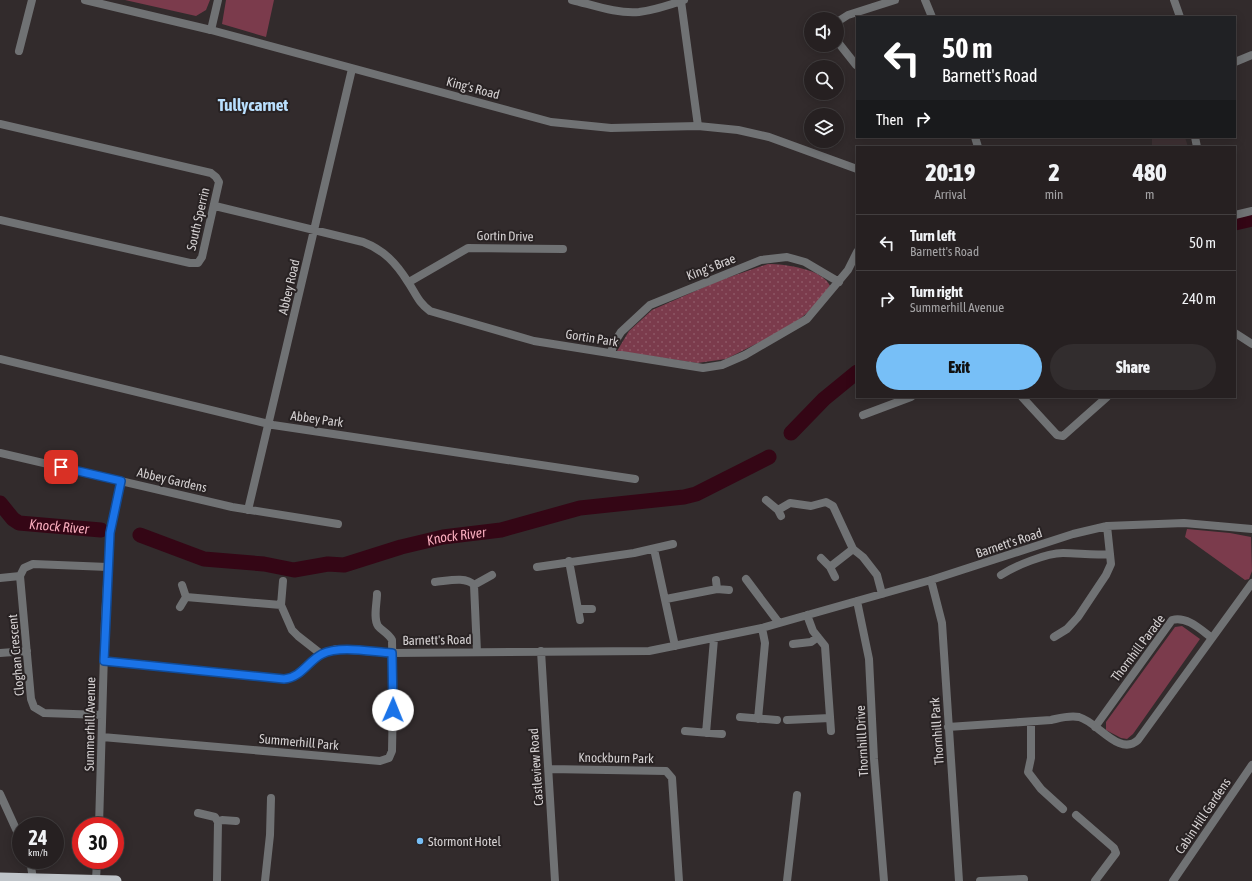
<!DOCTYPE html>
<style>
body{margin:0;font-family:"Asap Condensed",sans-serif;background:#322d2e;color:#f1f3f6;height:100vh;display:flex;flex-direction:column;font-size:15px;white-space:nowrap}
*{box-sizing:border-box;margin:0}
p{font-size:13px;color:#a4a3a5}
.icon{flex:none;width:22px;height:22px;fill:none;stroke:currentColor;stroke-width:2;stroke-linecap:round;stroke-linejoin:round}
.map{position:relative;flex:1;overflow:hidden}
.drawer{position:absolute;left:856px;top:146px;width:380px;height:252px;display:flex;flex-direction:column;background:#262021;border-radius:0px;box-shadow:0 2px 10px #0003,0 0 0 1px #423e3f}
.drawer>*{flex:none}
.banner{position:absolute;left:856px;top:16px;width:380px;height:122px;border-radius:0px;box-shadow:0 2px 10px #0003,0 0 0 1px #423e3f;background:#202124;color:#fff;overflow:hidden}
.buttons{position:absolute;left:804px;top:12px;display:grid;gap:8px}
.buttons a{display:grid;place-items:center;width:40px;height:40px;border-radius:50%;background:#262021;box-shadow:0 2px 10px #0003,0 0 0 1px #423e3f;font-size:20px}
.speed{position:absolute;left:12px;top:817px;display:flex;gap:8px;font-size:20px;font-weight:700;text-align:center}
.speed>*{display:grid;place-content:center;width:52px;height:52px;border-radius:50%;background:#262021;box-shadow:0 2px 10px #0003,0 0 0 1px #423e3f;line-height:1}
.speed small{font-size:10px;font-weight:400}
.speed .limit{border:6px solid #d22;background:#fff;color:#111}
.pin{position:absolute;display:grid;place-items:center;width:34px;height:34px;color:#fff;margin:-17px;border-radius:8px;box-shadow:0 2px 6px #0006}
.me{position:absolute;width:44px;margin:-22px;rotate:1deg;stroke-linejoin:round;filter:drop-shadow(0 0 3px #0008)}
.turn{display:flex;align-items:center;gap:14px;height:84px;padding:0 20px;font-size:18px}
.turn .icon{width:52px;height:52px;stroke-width:2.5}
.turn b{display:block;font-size:28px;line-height:34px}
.then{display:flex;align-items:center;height:38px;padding:0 20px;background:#0003;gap:8px;font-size:15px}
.eta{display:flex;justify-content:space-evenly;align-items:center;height:68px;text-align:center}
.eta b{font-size:24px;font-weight:800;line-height:28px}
.primary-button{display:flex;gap:8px;margin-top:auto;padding:8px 20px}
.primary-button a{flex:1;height:46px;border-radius:24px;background:#77bff7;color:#111;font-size:16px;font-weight:800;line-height:46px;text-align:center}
.primary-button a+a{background:#322d2e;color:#f1f3f6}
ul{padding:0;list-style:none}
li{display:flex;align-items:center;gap:12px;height:56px;padding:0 20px;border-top:1px solid #423e3f}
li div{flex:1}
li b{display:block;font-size:15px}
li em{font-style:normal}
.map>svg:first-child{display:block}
.built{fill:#403235}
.green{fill:#7b3b4c}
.park{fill:url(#park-dots)}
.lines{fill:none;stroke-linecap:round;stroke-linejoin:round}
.river{stroke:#340615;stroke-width:15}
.minor{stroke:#707274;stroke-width:8}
.tertiary{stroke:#707274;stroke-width:8}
.trunk{stroke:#bfc4c9;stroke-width:11}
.route-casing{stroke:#114b97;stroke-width:10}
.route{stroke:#1a73e8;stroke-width:7}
.poi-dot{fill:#77bff7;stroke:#282223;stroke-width:1.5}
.labels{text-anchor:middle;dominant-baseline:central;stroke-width:4;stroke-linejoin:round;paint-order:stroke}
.street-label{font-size:13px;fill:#d5d1d2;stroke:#282223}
.poi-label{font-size:13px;fill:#d5d1d2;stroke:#282223;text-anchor:start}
.water-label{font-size:14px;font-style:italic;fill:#f8acbc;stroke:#282223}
.district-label{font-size:17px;font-weight:bold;fill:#b8dffe;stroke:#282223}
</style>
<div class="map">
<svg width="1252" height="881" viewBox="0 0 1252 881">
<defs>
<pattern id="park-dots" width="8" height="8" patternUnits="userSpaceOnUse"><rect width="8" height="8" fill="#7b3b4c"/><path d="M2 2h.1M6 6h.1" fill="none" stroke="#8d5665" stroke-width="1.8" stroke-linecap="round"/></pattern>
</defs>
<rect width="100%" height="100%" fill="#322b2c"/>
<!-- built -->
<path class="built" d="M1152 137H1185L1188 147H1152Z"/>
<!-- green -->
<path class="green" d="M125 0H210L206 10 196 16Z
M226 0H274L266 37 222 24Z
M1187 529 1230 533 1251 537 1252 571 1249 579 1245 580 1185 537Z
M1182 626 1200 639 1133 734 1127 739 1121 738 1106 730V722L1175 627Z"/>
<!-- park -->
<path class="park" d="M768 264C785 264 823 269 830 286L813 308 801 318 774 335 726 359 697 363 617 351 629 331 652 310 718 281Z"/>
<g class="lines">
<!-- river -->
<g class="river">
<path d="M1235 223 1252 219"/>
<path d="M791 433 824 399 857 372"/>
<path id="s1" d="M0 503 13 519 19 523 101 530"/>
<path id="s2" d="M140 535 204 559 264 564 294 570 328 564 344 565 401 547 443 537 501 530 580 508 684 497 696 494 769 457"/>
</g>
<!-- minor -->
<path class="minor" d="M572 0C593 5 617 14 639 12 655 10 670 5 684 0
M925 0 932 17
M681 1 698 126
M837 22 848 15 895 0
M211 30 218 0
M837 41 856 65
M19 51 32 0
M1235 62 1252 55
M0 124 211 173 216 177 219 182 202 257 198 263H190L0 220
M975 137 978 147
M215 206 363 242C384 250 396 263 408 282 416 294 418 302 430 311L534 341 703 368 722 365 745 355 807 319 848 270 857 252
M1235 215 1252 211
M409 282 468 248 563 249
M611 353 614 343 621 332 650 305 761 260 787 257 805 262 839 282
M0 359 273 425 635 479
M1022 397 1057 435 1063 436 1107 397
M863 415 911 397
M0 453 232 507 338 524
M766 500 778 510 781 516
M248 510 352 69
M778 510 790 503 811 506 826 502 833 506 853 549 863 557 877 575 882 594
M654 549 675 646
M821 558 830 567 835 577
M569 561 580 620
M537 567 634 553 673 544
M830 567 853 549
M1001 575C1015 566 1046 553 1063 553 1079 553 1093 556 1110 554
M0 578 20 576
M746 579 779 623
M716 580 717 589
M931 580 942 623 959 881
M283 581 281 605 292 630 298 636 321 654
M435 582C447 581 466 576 474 585L477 652
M474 585 492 575
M186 597 281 605
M666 599 717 589 729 590
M857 601 869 659 874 759 884 881
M180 607 186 597 182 585
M580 609H592
M807 615 813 631 825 646 831 731
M1054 637 1067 629 1078 617 1106 575 1111 564 1107 526
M793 644 811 642 818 637
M541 651 555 881
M0 653 27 651
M104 661 284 679 295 676 321 654 336 649 392 653 649 651 762 628 931 580 1073 534 1107 526 1184 523 1252 529
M102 715 44 713 34 707 31 699 20 576 24 568 33 564 108 567
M740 717 777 720
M758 719 765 643 762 628
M787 720 830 718
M1031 722V758L1028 772 1041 789 1063 809
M948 727 1051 720C1060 718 1069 715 1079 717 1098 722 1119 757 1138 740L1252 583
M1095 727 1172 620C1187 616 1200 629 1212 638
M685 731 722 734
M706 733 714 639
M102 737 380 761 389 758 392 751 393 697 392 640C388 633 382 631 378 626 373 618 377 603 377 594
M549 769 666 771 672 778 679 881
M0 794 21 840
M198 813 215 817 218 822 217 881
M1076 815 1114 848 1116 853 1095 881
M218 822 222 820 236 821
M99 826 105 619 110 533 121 481
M30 860 33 879
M96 880 97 860
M265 881 270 835 271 798
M787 881 797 795
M980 881 1024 879
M1173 881 1252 765"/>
<!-- tertiary -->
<path class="tertiary" d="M85 0 211 30 551 122 611 128 698 126 738 130 769 137 857 169
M1174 0 1180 17
M1195 137 1197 147
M1235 333 1252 344"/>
<!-- trunk -->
<path class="trunk" d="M0 878 116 881"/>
</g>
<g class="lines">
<!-- route casing -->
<g class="route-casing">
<path id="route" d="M61 467 121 481 110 533 104 661 284 679C301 678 308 661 322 654 340 645 372 652 392 653L393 710"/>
</g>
<!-- route -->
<use href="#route" class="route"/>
</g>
<!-- markers -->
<circle class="poi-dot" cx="420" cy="841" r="4"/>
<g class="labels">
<!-- street labels -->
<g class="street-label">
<text transform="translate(473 88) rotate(15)">King's Road</text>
<text transform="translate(198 219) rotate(-77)">South Sperrin</text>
<text transform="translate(505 236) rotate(1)">Gortin Drive</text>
<text transform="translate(711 267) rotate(-21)">King's Brae</text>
<text transform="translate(289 287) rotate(-77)">Abbey Road</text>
<text transform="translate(592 338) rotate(9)">Gortin Park</text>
<text transform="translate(317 419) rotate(8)">Abbey Park</text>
<text transform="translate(172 480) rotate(13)">Abbey Gardens</text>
<text transform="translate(1009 543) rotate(-18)">Barnett's Road</text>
<text transform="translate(437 640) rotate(-1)">Barnett's Road</text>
<text transform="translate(1138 648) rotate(-53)">Thornhill Parade</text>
<text transform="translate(16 655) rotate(-95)">Cloghan Crescent</text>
<text transform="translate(90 724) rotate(-89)">Summerhill Avenue</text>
<text transform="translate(937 731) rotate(-94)">Thornhill Park</text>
<text transform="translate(862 741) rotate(-93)">Thornhill Drive</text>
<text transform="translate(299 742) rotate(5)">Summerhill Park</text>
<text transform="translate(616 758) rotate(1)">Knockburn Park</text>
<text transform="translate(536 767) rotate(-94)">Castleview Road</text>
<text transform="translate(1203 816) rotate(-56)">Cabin Hill Gardens</text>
</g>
<!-- poi labels -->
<g class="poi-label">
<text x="428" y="841">Stormont Hotel</text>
</g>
<!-- water labels -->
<g class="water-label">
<text stroke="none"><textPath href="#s1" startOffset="68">Knock River</textPath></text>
<text stroke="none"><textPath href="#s2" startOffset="326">Knock River</textPath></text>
</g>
<!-- district labels -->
<g class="district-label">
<text x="253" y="105">Tullycarnet</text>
</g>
</g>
</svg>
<div class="buttons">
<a><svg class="icon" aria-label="sound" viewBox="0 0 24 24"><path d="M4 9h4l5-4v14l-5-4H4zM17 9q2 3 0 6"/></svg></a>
<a><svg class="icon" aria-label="search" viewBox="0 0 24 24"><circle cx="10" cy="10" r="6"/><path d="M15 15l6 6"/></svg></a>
<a><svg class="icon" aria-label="layers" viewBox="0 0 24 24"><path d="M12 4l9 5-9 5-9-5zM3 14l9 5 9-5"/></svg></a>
</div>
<div class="speed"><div>24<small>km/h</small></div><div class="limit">30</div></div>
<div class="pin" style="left:61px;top:467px;background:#d93025"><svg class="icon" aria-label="arrive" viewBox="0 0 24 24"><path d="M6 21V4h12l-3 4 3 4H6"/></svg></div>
<svg class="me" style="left:393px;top:710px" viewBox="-20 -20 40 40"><circle r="19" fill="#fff"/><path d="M0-13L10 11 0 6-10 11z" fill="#1a73e8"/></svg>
<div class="banner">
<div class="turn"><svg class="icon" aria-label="left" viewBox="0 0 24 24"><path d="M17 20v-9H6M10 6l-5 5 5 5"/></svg><div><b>50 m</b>Barnett's Road</div></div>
<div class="then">Then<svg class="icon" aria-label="right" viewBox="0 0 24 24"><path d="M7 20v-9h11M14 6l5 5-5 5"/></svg></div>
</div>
<section class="drawer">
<div class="eta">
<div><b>20:19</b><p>Arrival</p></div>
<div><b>2</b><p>min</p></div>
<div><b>480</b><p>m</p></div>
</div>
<ul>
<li><svg class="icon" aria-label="left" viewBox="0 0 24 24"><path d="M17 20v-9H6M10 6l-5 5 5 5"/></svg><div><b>Turn left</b><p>Barnett's Road</p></div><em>50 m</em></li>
<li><svg class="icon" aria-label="right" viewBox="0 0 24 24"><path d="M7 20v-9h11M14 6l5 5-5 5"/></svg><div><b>Turn right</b><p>Summerhill Avenue</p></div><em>240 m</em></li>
</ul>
<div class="primary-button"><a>Exit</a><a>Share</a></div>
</section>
</div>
